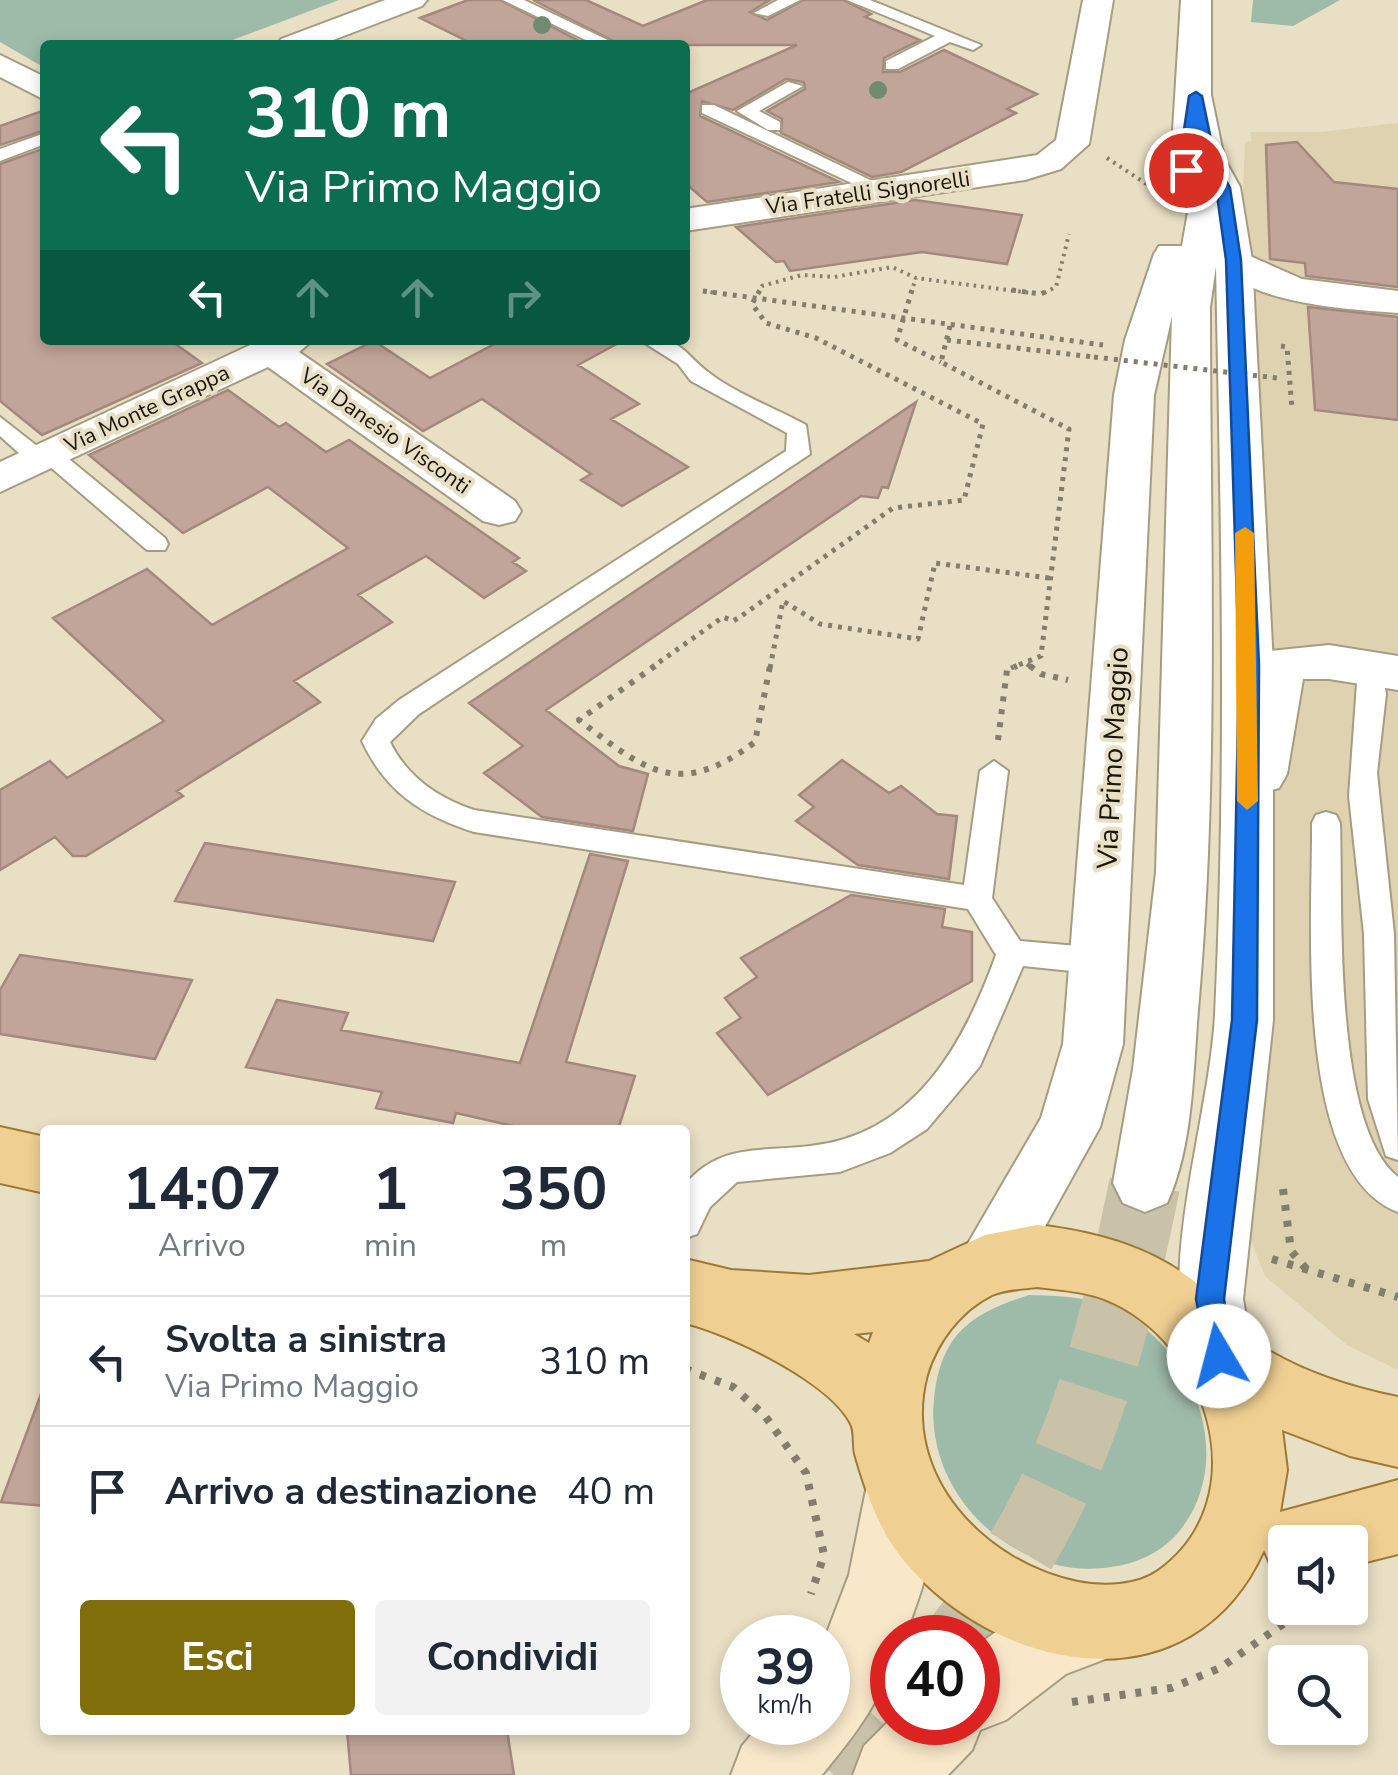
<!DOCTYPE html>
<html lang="it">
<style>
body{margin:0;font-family:"Nunito Sans",sans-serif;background:#f2f2f3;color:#1f2937;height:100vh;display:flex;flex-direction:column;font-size:38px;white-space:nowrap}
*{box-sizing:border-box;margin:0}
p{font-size:32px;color:#747a83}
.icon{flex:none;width:55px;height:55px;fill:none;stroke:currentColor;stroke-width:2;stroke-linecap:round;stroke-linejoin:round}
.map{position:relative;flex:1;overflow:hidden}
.side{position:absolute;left:40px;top:1125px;width:650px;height:610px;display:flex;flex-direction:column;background:#fff;border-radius:10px;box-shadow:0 5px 15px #0003}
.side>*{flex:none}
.guide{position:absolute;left:40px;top:40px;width:650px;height:305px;border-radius:10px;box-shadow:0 5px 15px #0003;background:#0b6e4f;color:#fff;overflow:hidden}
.controls{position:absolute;left:1268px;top:1525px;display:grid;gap:20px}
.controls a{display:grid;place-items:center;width:100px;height:100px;border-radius:10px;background:#fff;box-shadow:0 5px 15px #0003;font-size:50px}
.speed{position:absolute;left:720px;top:1615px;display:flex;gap:20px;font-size:50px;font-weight:700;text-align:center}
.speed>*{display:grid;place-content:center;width:130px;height:130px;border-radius:50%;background:#fff;box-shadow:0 5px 15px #0003;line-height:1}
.speed small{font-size:25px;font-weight:400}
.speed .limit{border:15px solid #d22;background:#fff;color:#111}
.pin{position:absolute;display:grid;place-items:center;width:85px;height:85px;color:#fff;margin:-42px;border:5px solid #fff;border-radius:50%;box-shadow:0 2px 10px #0007}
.me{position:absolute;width:110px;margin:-55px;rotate:352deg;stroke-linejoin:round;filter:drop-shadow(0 0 8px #0008)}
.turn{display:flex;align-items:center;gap:35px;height:210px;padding:0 40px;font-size:45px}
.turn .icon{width:130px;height:130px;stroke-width:2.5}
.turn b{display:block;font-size:70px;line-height:85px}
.lanes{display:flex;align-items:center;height:95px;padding:0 40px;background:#0003;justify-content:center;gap:50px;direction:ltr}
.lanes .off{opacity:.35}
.eta{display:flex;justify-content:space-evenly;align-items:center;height:170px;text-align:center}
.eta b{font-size:60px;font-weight:700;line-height:70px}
.action{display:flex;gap:20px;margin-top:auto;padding:20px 40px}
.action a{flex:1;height:115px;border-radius:10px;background:#806e0a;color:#fff;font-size:40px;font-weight:700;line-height:115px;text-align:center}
.action a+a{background:#f2f2f3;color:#1f2937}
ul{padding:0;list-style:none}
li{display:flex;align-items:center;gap:30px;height:130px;padding:0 40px;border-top:2px solid #e0e1e3}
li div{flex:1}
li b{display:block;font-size:38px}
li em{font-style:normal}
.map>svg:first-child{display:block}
.built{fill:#ded2b0}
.green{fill:#9ebaa9}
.building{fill:#c1a599;stroke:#a4887d;stroke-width:2.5}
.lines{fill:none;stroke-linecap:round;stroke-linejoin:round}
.tertiary-tunnel{stroke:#c9c1a8;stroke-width:71;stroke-dasharray:71 35;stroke-linecap:butt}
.service-casing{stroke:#a59c82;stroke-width:4}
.minor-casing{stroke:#a59c82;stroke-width:4}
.tertiary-casing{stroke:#a59c82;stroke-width:4}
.secondary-casing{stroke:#a59c82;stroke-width:4}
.primary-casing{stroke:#9e7934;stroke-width:4}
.path-far3{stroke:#837d6b;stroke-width:4;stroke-dasharray:2.5 5;stroke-linecap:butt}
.path-far2{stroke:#837d6b;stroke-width:5;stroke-dasharray:4 6;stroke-linecap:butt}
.path-far1{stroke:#837d6b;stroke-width:6;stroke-dasharray:5 8;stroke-linecap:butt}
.path{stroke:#837d6b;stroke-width:8;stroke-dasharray:6 10;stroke-linecap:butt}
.service{fill:#fff;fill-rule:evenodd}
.minor{fill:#fff;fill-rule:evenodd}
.tertiary{fill:#fff;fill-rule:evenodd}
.secondary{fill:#f8e7c9;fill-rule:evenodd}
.primary{fill:#f0cf92;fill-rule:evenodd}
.path-bridge{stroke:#837d6b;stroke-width:5;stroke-dasharray:4 6;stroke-linecap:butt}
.tree{fill:#718b71}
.route{fill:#1a73e8;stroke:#114b97;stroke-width:2.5}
.slow{fill:#f59e0b}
.labels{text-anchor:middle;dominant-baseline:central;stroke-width:8;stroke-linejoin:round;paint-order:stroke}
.far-street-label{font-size:22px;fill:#19160c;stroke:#e8dfc4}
.street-label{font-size:28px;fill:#19160c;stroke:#e8dfc4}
</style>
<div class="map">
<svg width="1398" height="1775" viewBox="0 0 1398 1775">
<rect width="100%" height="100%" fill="#e8dfc4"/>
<!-- built -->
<path class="built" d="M1398 123V1370L1347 1345 1265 1276 1246 1229 1238 322 1245 142 1252 141 1250 132H1321Z"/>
<!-- green -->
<path class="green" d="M0 0H339L219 45H45V68L0 42Z
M1253 0H1340L1293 26 1251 22Z
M1029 1295C1059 1296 1089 1296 1118 1311 1197 1351 1238 1462 1177 1534 1160 1553 1136 1564 1111 1567 1016 1582 924 1495 934 1399 936 1377 942 1353 957 1335 976 1313 1002 1304 1029 1295Z"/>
<!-- building -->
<path class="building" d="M468 0H500L587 45H475L420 18Z
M533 0H586L643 26 707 0H770L750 12 767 20 803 0H843L871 14 865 17 920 40 884 58 883 72H900L944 50 1037 94 1007 109 1016 113 901 172 872 177 781 133 782 119 767 111 805 89 804 82 786 79 733 110 702 101 700 116 839 182 707 202 685 183V94L797 45H621Z
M45 110V130L0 145V126Z
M1297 142 1334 182 1398 189V287L1306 276 1305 263 1270 259 1266 145Z
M45 148V340H170L202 363 42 435 0 401V164Z
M915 200 1022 215 1007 264 922 252 790 271 784 261 776 262 736 227Z
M1308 307 1398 317V420L1315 410Z
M502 340H624L578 365 639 404 611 419 688 467 622 506 581 480 591 474 482 399 423 431 327 364 374 341 430 378Z
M228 390 279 427 286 423 326 452 349 440 519 558 513 562 526 571 484 598 426 556 358 595 392 622 294 681 320 702 177 791 183 796 86 856H73L55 837 0 870V790L50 761 67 778 164 721 53 618 147 569 212 625 348 548 268 487 183 533 89 455Z
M916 402 888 488 882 487 878 498 861 496 546 710 619 766 648 774 633 831 542 817 484 773 523 746 469 703Z
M842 760 889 793 901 786 937 814 957 816 949 879 858 865 796 821 814 807 799 795Z
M205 843 301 858 455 882 433 941 175 901Z
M590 854 628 861 566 1062 635 1076 618 1130H531L456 1113 453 1123 376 1108 382 1092 246 1067 277 1000 348 1013 341 1030 520 1063Z
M851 895 945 909 942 927 972 932V981L768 1095 717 1033 741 1018 725 998 757 977 741 958Z
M20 955 192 980 155 1059 0 1034V990Z
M41 1394 45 1395V1506L1 1502Z
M347 1730H507L514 1775H351Z"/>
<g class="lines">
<!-- tertiary-tunnel -->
<path class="tertiary-tunnel" d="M960 1638C1074 1497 1109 1357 1145 1183
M834 1775 892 1711"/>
<!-- service casing -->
<g class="service-casing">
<path id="service" d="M503 0H524L618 45H596Z
M778 0H800L768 16 754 13Z
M847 0H870L981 45 973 50 950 42 898 69H886V61L935 36Z
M788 82 803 86 759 111 780 122V130H768L737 111Z
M702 105H714L893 191 877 195 702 113Z
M45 133V144L0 161V149Z
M640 340C686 340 678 348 708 372 736 394 775 408 806 425L810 454 419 714 390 742C407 777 438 798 474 810L964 885 980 771 994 761 1008 771 992 898 1020 941 1101 948 1112 952 1117 961 1112 970 1101 974 1023 966 980 1066 927 1129 890 1153 840 1172 737 1182 710 1207 697 1234 685 1238V1185C719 1143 762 1152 810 1146 915 1135 964 1044 996 955L968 909 474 832C421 815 386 792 362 741L376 719 399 700 786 451 787 433 691 381 678 364Z
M0 417 42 450H58L165 538 168 544 165 550H147L48 465H32L0 436Z
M1371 660 1380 662 1386 694 1377 773 1394 934 1398 1160 1386 1156 1368 1099 1364 934 1349 796 1358 669Z
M1326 812 1336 815 1340 823C1343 905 1332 1125 1398 1177V1212C1292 1172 1313 918 1312 823L1316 815Z"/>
</g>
<!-- minor casing -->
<g class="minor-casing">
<path id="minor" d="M385 0H427L422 6 320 45H277L281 39Z
M1083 0H1113L1089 144 1061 169 1025 180 685 231V209L1037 155 1056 140Z
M0 55 45 77V100L0 77Z
M1234 249 1302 279 1398 291V313C1348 309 1247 305 1216 260L1221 252Z
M261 340H313L299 352 515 501 521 511 515 521 499 525 483 521 268 367 0 492V462Z
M1329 645 1398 656V690L1329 679H1303L1287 774 1279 788 1261 793 1243 788C1225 756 1252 681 1270 651Z"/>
</g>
<!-- tertiary casing -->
<g class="tertiary-casing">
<path id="tertiary" d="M1181 0H1211V95L1224 158 1240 187 1252 260 1273 665V1020L1243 1299 1253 1357 1243 1381 1219 1391 1195 1381C1152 1279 1209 1125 1215 1015 1227 765 1221 516 1216 266L1210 307C1210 541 1219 777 1198 1010 1193 1072 1193 1147 1167 1203L1145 1212 1123 1203 1113 1183 1133 1069 1156 872 1172 316 1154 395 1123 1044 1100 1127 1012 1286 989 1295 966 1286 956 1264 1041 1118 1063 1044 1114 395 1125 340 1154 254 1159 246H1182L1192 189 1189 140 1173 130Z"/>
</g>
<!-- secondary casing -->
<g class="secondary-casing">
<path id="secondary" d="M902 1454 928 1464C949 1516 924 1587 904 1638H892C892 1692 854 1735 822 1775H731L742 1746 762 1722H828L825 1638 849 1575 866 1490 876 1464Z
M1102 1585 1129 1596 1140 1623 1129 1650 1066 1674 1006 1720 980 1730 972 1750 948 1775H853L864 1746 892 1718V1722H978V1645L1016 1617Z"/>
</g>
<!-- primary casing -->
<g class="primary-casing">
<path id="primary" d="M0 1127 45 1137V1193L0 1183Z
M1037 1225C1096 1232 1154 1247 1201 1287 1216 1300 1227 1321 1242 1333 1287 1367 1343 1386 1398 1397V1467L1350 1456 1282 1430 1287 1470 1280 1512 1398 1480V1554L1350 1566V1542H1285V1574L1272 1568 1264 1550C1192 1711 997 1676 901 1557 878 1528 865 1489 855 1454 853 1445 855 1431 851 1424 831 1382 728 1333 685 1323V1259L731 1270 809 1275 929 1261 985 1235ZM1037 1287C1059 1290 1083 1291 1104 1299 1209 1340 1259 1499 1158 1571 1137 1586 1103 1587 1078 1582 985 1563 900 1476 927 1375 937 1342 960 1311 992 1295 1006 1289 1023 1289 1037 1287ZM873 1332 869 1343 854 1334Z"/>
</g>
<!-- path-far3 -->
<path class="path-far3" d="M1107 158 1148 185
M703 291 716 293
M758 293 762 286 802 275 834 277 892 267 916 278 1031 293
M911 293 916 278
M1044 293 1056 287 1069 234"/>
<!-- path-far2 -->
<path class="path-far2" d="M912 290 897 340 941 362
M1012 290 1041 294 1049 290
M703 291 1103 345
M950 326 941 362 1069 429 1041 656 1011 668
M947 340 1094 357
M1281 346 1287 347 1292 409
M1027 664 1033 668
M651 668 723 617 733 621 740 617 893 508 964 500 983 424 816 338 766 323 752 304 760 290
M770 668 783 601 820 624 918 639 935 563 1049 578"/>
<!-- path-far1 -->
<path class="path-far1" d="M655 666 579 720C647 772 679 799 755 742L770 666
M1030 666 1041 674 1068 680
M998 740 1007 670 1017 666"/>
<!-- path -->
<path class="path" d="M1283 1189 1291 1251 1308 1271
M1272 1259 1398 1297
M685 1369 733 1387 765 1416 806 1473 824 1555 811 1594
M1072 1702 1171 1688 1220 1668 1306 1608"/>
<!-- service -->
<use href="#service" class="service"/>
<!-- minor -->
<use href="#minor" class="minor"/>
<!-- tertiary -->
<use href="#tertiary" class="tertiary"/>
<!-- secondary -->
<use href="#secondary" class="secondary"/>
<!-- primary -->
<use href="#primary" class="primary"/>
<!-- path-bridge -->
<path class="path-bridge" d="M1094 357 1277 378"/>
</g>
<!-- trees -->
<g class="tree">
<circle cx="542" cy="25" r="9"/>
<circle cx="878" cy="90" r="9"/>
</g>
<!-- route -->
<path class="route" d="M1196 92 1202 96 1215 159 1230 188 1241 260 1259 665 1257 1020 1224 1299 1233 1356 1229 1366 1219 1370 1209 1366 1196 1299 1232 1020 1239 665 1226 260 1216 188 1201 159 1197 137 1193 170 1186 174 1178 170 1189 96Z"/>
<!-- slow -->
<path class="slow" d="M1245 527 1254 533 1258 801 1247 810 1237 801 1235 533Z"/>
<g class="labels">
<!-- far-street labels -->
<g class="far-street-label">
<text transform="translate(868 193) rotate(-8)">Via Fratelli Signorelli</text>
<text transform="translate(147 409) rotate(-25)">Via Monte Grappa</text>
<text transform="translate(385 431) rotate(35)">Via Danesio Visconti</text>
</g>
<!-- street labels -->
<g class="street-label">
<text transform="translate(1113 758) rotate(-87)">Via Primo Maggio</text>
</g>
</g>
</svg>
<div class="controls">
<a><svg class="icon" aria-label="sound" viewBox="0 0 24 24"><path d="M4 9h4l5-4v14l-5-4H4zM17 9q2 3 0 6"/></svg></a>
<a><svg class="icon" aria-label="search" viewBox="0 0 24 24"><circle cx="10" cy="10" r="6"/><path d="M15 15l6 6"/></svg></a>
</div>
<div class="speed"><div>39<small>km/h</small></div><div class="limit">40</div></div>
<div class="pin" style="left:1186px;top:170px;background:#d93025"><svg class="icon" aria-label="arrive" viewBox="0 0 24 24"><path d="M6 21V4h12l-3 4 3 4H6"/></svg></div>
<svg class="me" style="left:1219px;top:1356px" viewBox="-20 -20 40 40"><circle r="19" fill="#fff"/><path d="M0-13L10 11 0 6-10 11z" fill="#1a73e8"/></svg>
<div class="guide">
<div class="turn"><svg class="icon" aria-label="left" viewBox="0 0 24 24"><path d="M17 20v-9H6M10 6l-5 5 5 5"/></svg><div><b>310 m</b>Via Primo Maggio</div></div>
<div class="lanes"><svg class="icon" aria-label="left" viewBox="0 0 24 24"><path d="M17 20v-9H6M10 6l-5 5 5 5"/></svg><svg class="icon off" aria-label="ahead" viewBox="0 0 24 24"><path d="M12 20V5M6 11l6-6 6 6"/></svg><svg class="icon off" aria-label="ahead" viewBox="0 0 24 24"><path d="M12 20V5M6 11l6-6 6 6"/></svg><svg class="icon off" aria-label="right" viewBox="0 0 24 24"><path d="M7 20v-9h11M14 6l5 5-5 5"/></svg></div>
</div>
<section class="side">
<div class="eta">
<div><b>14:07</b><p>Arrivo</p></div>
<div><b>1</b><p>min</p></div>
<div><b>350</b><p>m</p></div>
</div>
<ul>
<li><svg class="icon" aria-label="left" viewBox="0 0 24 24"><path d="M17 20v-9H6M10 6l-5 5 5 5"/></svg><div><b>Svolta a sinistra</b><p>Via Primo Maggio</p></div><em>310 m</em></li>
<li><svg class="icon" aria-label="arrive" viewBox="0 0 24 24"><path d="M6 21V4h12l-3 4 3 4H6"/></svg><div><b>Arrivo a destinazione</b></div><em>40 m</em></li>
</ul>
<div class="action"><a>Esci</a><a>Condividi</a></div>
</section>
</div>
